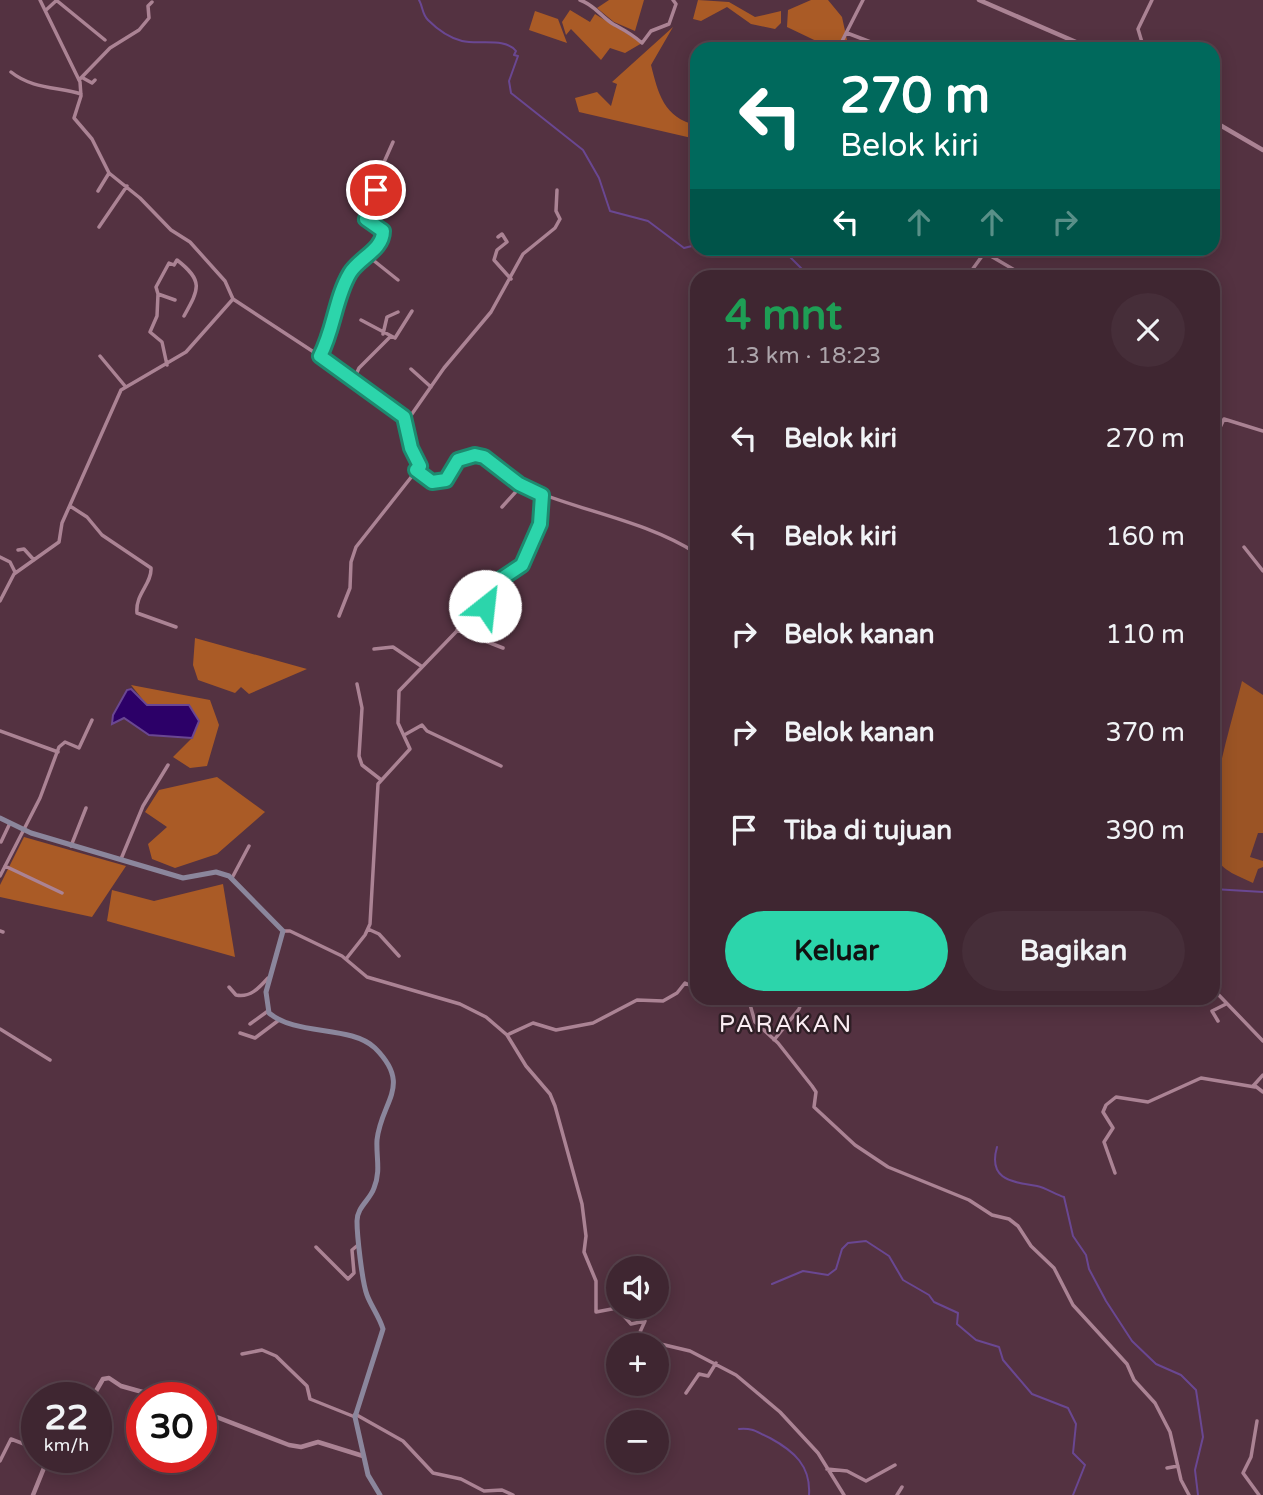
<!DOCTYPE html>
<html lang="id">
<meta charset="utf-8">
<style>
body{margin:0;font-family:"Varela Round",sans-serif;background:#462e39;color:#f1f3f6;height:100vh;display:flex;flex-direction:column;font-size:26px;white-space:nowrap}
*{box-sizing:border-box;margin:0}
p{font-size:23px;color:#ada5ab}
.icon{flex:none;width:38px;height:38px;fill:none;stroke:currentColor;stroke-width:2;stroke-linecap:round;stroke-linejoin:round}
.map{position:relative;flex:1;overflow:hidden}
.side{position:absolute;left:690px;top:270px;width:530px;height:735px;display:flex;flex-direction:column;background:#3f2631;border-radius:21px;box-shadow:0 4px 18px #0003,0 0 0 2px #58434d}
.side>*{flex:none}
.banner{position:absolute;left:690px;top:42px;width:530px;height:214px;border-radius:21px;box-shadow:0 4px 18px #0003,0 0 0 2px #58434d;background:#00695c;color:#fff;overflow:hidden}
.buttons{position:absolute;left:606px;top:1256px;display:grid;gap:14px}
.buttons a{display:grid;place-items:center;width:63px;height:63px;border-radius:50%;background:#3f2631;box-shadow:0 4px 18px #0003,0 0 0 2px #58434d;font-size:35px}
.speed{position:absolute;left:21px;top:1382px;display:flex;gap:14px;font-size:35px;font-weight:700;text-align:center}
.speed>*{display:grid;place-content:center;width:91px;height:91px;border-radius:50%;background:#3f2631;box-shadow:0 4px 18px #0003,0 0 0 2px #58434d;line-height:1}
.speed small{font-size:18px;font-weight:400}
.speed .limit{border:10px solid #d22;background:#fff;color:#111}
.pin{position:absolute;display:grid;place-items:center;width:60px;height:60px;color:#fff;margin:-30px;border:4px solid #fff;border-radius:50%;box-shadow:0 2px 7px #0007}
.me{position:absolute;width:77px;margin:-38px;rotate:29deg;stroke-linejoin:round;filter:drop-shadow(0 0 5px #0008)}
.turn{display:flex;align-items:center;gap:24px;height:147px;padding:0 35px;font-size:32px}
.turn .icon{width:91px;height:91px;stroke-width:2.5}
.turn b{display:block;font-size:49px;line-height:60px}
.lanes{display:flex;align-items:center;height:66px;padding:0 35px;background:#0003;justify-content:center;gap:35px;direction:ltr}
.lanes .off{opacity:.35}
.round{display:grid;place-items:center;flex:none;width:74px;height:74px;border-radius:37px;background:#462e39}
.summary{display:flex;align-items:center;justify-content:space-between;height:119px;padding:0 35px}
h1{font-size:42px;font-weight:700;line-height:52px;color:#1e9e55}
.action{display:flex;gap:14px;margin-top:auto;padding:14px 35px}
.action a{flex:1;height:80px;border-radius:42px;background:#2cd5ab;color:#111;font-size:28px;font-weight:700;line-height:80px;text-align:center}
.action a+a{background:#462e39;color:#f1f3f6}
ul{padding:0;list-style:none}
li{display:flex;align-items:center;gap:21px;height:98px;padding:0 35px}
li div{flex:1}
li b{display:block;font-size:26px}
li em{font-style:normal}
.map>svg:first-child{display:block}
.green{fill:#9b5425}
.forest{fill:#aa5b26}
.water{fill:#2c0068;stroke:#6a4792;stroke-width:2}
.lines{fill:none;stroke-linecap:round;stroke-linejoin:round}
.stream{stroke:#6a4792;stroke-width:2}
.minor{stroke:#ab8394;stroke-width:3.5}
.tertiary{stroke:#ab8394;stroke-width:4.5}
.secondary{stroke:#8b869c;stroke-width:5}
.route-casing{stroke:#1d8a6f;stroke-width:18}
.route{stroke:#2cd5ab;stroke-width:12}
.labels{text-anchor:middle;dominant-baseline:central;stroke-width:5;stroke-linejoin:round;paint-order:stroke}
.quarter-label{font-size:24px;letter-spacing:2px;fill:#fceef4;stroke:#2f1f26}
</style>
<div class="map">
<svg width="1263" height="1495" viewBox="0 0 1263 1495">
<rect width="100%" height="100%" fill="#543241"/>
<!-- green -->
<path class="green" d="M1242 681 1263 695V833H1258L1250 857 1263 861V867L1258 869 1253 883C1239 876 1223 872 1215 856 1200 823 1233 718 1242 681Z"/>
<!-- forest -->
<path class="forest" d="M609 0H644L635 31 614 22 597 8Z
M698 0 729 2 755 17 781 11V23L775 29 751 24 727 7 701 21 693 19Z
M811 0H828L842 17 847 40 858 49H833L787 27 788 10Z
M570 10 590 22 595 14 642 43 625 53 610 48 601 60 571 29 566 35 562 22Z
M535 11 558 19 567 43 529 30Z
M673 27 651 65C658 93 664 118 696 125V139L579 112 575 98 597 92 611 106 617 84 612 82Z
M195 638 307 669 249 694 241 687 235 693 198 680 193 665Z
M131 685 210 700 219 725 207 766 190 768 173 757 192 738 199 721 189 704 147 705Z
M217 777 265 812 217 854 175 868 152 859 148 844 167 827 145 812 159 790Z
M24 837 126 866 92 917 0 897V885Z
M223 884 235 957 107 921 112 890 154 901Z"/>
<!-- water -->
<path class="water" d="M131 689 147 705H189L199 721 192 738 149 735 124 718 112 724 113 715 127 690Z"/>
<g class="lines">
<!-- stream -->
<path class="stream" d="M419 0C423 7 422 14 428 20 437 29 450 38 462 41 479 45 505 37 516 51L514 55 518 56 509 81 511 93 583 150 599 178 610 211 648 221 684 248 696 245
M781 248 809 276
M1213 889 1263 892
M997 1147C987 1182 1016 1182 1037 1186 1046 1188 1055 1194 1064 1197L1073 1236 1086 1255 1089 1269 1106 1301 1132 1341 1156 1364 1181 1375 1196 1390 1203 1437 1195 1470 1198 1495
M772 1284 803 1271 828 1275 836 1269 842 1249 848 1243 866 1241 889 1256 903 1280 929 1295 934 1302 958 1313 957 1324 976 1340 999 1347 1003 1360 1032 1394 1068 1408 1076 1424 1073 1453 1085 1465 1073 1495
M739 1429C755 1428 756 1432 770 1438 794 1451 811 1466 809 1495"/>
<!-- minor -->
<path class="minor" d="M40 0 80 82 81 96 74 118 92 139 109 173 140 198 171 230 190 242 225 281 233 299 332 364 407 421 410 445 420 466 356 547 351 562 350 588 339 616
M56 0 105 40
M580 0C595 5 600 16 613 24 624 30 632 34 642 43L651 31 669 24 676 4 673 0
M46 10 57 0
M847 33 889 49
M838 49 863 0
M1144 49 1138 29 1152 0
M11 72C32 89 58 87 81 94
M83 78 92 83 95 80
M79 80 110 48 139 30 149 18 148 6 152 2
M98 191 109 173
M99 227 127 186
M498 237 502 234 507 242 497 250 494 260 511 279
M977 248 1025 276
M950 251 952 248
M368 256 398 280
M972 270 985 252
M158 294 156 287 169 263 174 265 177 260C204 281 199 289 184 316
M361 320 395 338 412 311
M383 334 387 317 398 312
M100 356 125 386
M320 356C334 330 335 298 350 273 360 258 383 250 383 231L367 218 381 169 393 142
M167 365 162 342 150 332 157 316 158 294 175 300
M411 369 431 387
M353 381 359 368 391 336
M407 421 444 368 491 312 523 254 555 228 560 219 556 211 557 190
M1213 435 1216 436 1224 419 1263 431
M416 470C440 479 442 495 458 460 492 447 497 475 524 487 579 511 644 520 696 553
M70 506 87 517 102 535 151 568C152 584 135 594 137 613L176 627
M502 507 521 486
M1244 547 1263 571
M18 550 24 549 34 560
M0 557 10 562 15 572
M0 601 14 574 59 542 62 523 121 390 186 352 233 299
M482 604 498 611
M457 630 503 648
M374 649 393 647 421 666
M357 684 362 708 359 756 362 765 380 779
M0 731 58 752
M406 734 422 725 427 731 501 766
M1 842 10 823
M71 846 86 808
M121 859 143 806 168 765
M5 866 62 893
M0 876 40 798 59 747 65 742 79 748 92 720
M232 878 249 846
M368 929 379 934 399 956
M0 931 3 932
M283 931H290L342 956 367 977 460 1004 486 1017 507 1035 526 1066 550 1094 555 1106 582 1204 586 1236 584 1252 596 1281V1312L617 1308 631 1324 645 1321 640 1332 652 1342 690 1351 736 1375 780 1412 818 1453 844 1495
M346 959 365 935 370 924 378 784 410 749 398 723 399 691 480 607 498 581 522 565 540 524 543 495
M229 987 236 995C250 998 259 988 268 978
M1213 989 1263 1041
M721 998 732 1002 749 1001 755 1022 778 1043 812 1086 816 1092 814 1107 855 1145 888 1167 969 1200 992 1215 1009 1219 1018 1226 1031 1246 1054 1268 1073 1305 1127 1364 1134 1380 1155 1403 1170 1432 1181 1480 1189 1495
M1218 1021 1212 1011 1226 1004
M250 1024 268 1011
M0 1029 50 1060
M240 1033 255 1038 279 1020
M507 1035 533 1023 556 1030 593 1023 637 1000 663 1001 677 993 685 983 696 988
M774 1040 799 1009 803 998
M1263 1075 1254 1085 1263 1092
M1115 1173 1104 1142 1113 1128 1103 1112 1106 1105 1116 1097 1148 1102 1201 1078 1255 1087
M316 1247 348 1279 354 1273 352 1250 358 1245
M242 1354 262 1350 276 1356 307 1386 310 1399 355 1417
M686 1393 699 1374 708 1376 716 1363
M355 1414 403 1441 433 1473 461 1479 484 1491 502 1490 513 1495
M1257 1421 1251 1457 1243 1473 1259 1495
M0 1461 11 1439 37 1449
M1167 1468 1178 1466
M827 1469 847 1471 866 1481 895 1465
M897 1495 902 1487"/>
<!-- tertiary -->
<path class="tertiary" d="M979 0 1092 49
M1213 121 1263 150
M92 1398 103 1379 109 1378 121 1386 164 1398
M201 1411 289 1445 301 1447 318 1442 363 1456
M33 1495 48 1458"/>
<!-- secondary -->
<path class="secondary" d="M0 818 31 833 183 878 216 872 229 876 283 931 266 992 269 1013C296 1036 351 1025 375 1048 413 1086 381 1101 377 1140 376 1157 381 1171 374 1188 370 1200 357 1207 357 1221 357 1235 362 1282 367 1295 371 1306 379 1316 383 1329L355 1417 368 1475 380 1495"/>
</g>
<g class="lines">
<!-- route casing -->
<g class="route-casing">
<path id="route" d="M376 190 366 219 383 231C383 250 359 258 350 273 335 298 334 330 320 356L404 417 411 448 420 466 416 470 432 482 446 480 458 460 475 455 484 457 519 484 542 495 540 524 522 565 498 581 482 604 485 606"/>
</g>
<!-- route -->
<use href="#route" class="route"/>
</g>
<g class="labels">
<!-- quarter labels -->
<g class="quarter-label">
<text x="786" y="1024">PARAKAN</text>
</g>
</g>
</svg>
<div class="buttons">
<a><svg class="icon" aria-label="sound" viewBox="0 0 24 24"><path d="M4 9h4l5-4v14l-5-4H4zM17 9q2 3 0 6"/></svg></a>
<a>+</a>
<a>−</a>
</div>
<div class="speed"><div>22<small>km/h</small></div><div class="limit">30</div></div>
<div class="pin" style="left:376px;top:190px;background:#d93025"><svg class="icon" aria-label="arrive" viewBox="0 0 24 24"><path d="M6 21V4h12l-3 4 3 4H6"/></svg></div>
<svg class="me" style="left:485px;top:606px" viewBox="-20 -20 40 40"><circle r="19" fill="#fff"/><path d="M0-13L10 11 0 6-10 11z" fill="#2cd5ab"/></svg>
<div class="banner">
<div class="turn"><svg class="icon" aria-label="left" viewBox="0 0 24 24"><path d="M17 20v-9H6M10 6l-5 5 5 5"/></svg><div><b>270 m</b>Belok kiri</div></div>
<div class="lanes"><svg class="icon" aria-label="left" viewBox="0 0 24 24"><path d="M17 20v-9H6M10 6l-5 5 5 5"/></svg><svg class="icon off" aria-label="ahead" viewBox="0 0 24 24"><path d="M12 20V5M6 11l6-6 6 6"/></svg><svg class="icon off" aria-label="ahead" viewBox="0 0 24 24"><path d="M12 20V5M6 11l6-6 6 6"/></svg><svg class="icon off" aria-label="right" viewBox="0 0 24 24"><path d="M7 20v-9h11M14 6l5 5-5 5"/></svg></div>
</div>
<section class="side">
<div class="summary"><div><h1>4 mnt</h1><p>1.3 km · 18:23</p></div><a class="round"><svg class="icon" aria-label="close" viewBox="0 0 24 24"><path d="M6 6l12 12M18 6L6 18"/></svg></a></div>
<ul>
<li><svg class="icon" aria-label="left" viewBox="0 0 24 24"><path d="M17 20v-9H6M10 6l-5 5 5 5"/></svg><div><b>Belok kiri</b></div><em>270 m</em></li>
<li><svg class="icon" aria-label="left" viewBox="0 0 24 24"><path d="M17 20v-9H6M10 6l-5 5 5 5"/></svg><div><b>Belok kiri</b></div><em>160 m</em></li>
<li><svg class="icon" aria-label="right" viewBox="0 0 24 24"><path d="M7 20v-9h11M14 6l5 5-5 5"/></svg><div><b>Belok kanan</b></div><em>110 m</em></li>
<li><svg class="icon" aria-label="right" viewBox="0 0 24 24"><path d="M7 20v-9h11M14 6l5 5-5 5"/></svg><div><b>Belok kanan</b></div><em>370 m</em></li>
<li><svg class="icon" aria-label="arrive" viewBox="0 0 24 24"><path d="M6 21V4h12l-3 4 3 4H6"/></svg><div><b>Tiba di tujuan</b></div><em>390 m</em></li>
</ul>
<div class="action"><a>Keluar</a><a>Bagikan</a></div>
</section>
</div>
